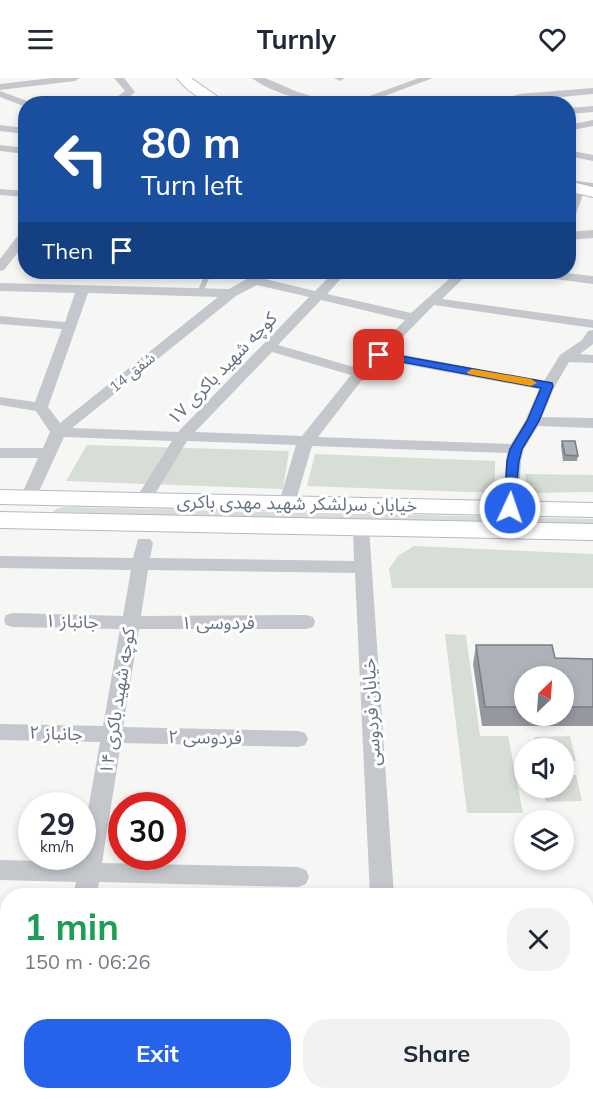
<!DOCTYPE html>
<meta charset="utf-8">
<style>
body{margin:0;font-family:Mulish,"Noto Sans Arabic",sans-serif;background:#f2f2f3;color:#1f2937;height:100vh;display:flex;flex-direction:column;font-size:22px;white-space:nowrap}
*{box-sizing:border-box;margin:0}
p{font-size:20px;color:#747a83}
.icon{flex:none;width:33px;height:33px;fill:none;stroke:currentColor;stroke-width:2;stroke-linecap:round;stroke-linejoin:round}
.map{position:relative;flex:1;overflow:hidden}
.panel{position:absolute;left:0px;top:810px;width:594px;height:212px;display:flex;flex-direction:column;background:#fff;border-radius:24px 24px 0 0;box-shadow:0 3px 9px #0003}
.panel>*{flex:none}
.banner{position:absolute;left:18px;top:18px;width:558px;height:183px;border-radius:24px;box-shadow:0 3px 9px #0003;background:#1a4fa0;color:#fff;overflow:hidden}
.needle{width:39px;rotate:25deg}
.tools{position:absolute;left:514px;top:588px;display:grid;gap:12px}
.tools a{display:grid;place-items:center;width:60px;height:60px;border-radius:50%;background:#fff;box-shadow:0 3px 9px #0003;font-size:30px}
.speed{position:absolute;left:18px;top:714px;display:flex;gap:12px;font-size:30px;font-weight:700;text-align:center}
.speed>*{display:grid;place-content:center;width:78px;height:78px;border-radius:50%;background:#fff;box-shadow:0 3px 9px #0003;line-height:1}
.speed small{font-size:15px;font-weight:400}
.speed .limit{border:9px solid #d22;background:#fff;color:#111}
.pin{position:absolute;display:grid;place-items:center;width:51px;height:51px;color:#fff;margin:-26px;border-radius:12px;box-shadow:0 3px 9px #0006}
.me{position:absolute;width:66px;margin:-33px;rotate:3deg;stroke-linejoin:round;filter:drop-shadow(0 0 4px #0008)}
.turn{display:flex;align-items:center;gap:21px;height:126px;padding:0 24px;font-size:27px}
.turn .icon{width:78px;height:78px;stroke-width:2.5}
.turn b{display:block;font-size:42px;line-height:51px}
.then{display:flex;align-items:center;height:57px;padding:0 24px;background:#0003;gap:12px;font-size:22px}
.round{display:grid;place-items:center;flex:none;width:63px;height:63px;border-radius:24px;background:#f2f2f3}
.summary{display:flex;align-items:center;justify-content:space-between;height:102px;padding:0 24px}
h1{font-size:36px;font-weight:700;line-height:45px;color:#1e9e55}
.cta{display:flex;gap:12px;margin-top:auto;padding:12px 24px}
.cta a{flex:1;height:69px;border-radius:24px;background:#2563eb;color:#fff;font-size:24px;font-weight:700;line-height:69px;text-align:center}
.cta a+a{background:#f2f2f3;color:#1f2937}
header{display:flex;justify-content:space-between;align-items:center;height:78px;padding:0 24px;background:#fff;font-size:27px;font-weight:700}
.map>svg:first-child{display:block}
.built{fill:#e7e8e7}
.green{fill:#d7ded5}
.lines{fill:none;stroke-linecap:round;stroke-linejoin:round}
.stream{stroke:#bec6cb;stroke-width:4}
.secondary-casing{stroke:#b6bac0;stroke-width:2}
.lane{fill:#c4c7cb;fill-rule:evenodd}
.street{fill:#c4c7cb;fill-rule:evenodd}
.secondary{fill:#fff;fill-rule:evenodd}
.wall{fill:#95999f;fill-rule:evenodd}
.building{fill:#adb2b9;stroke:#797d82;stroke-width:1.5}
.route{fill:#2563eb;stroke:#184099;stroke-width:1.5}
.slow{fill:#f59e0b}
.labels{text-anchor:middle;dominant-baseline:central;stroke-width:6;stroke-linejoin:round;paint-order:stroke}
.far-street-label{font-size:15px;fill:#667284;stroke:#fff}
.street-label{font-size:18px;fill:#667284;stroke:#fff}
</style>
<header><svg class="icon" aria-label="menu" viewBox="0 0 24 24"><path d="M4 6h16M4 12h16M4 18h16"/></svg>Turnly<svg class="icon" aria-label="heart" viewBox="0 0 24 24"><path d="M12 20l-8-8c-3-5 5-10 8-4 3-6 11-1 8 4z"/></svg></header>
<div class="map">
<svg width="593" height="1021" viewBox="0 0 593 1021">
<rect width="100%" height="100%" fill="#f6f7f4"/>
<!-- built -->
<path class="built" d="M587 971H593V1021H433L432 1014H586Z"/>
<!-- green -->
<path class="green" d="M87 367 289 373 283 411 66 403Z
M315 376 495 383V415L307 408Z
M525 396 593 397V414L527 415Z
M64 429 593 441V448L53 434 56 431Z
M414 468 593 476V510H392L389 491 398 478Z
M445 556 466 557 480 658H508L523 735H467Z
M570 658 576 683H564V670H537L534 659Z
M564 697H576L582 723 546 724 542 710H564Z"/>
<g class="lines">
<!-- stream -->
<path class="stream" d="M577 105 593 107"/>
<!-- secondary casing -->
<g class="secondary-casing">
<path id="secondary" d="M177 0H191L228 26C207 26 190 17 177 0Z
M568 103 593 109V119L568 113Z
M0 412 593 425V439L0 426Z
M0 434 593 446V462L0 450Z"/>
</g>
<!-- lane -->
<path class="lane" d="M206 194H212L203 214 198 215 197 214Z"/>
<!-- street -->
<path class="street" d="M52 0H80L75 3 0 12V6Z
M114 0H124L135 14C123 26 111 26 95 26L117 19 125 13Z
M252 0H265L298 14 338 26C313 26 272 16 252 0Z
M334 0H345L340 3Z
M419 0H433L363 26H347Z
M593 10V16L487 26 519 16Z
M0 13 30 24 32 26H26V29L0 19Z
M593 28V34L568 36V30Z
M593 42V48L568 53V47Z
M0 47 26 50V56L0 53Z
M0 67 26 70V76L0 73Z
M568 72 593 77V83L568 78Z
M579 107 585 110 574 142 568 145C568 133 566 112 579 107Z
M0 111 26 113V119L0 117Z
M22 152H26V164L4 192 0 193V181Z
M593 152V160L568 162V154Z
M259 194H272L265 201 315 213 334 194H347L327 216 411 235 457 194H470L442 221 593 242V250L434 227 388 274 544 303 560 277 582 262 588 253 593 252V266L580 276 593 277V285L569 284 555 308 542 339 593 340V350L538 348 524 371 521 383 518 430 516 434H504L502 430 507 375 312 368 295 425 293 429H281L279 425 296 367 187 363 149 426H137L135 422 172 363 64 359 36 420 34 424H22L20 420 38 380H0V370H43L50 354 36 333 0 327V319L35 324 62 251 0 246V238L65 244 75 215 0 213V205L229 211ZM257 207 309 219 178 354 72 350 236 218ZM88 215 218 219 60 345 48 329ZM321 222 405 242 357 290 278 267ZM272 274 351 297 302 358 195 354ZM381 282 539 311 525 343 511 366 318 359 365 298Z
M525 194H557L593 198V206L531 198Z
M361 444 367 445 369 449 394 818H370L355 495 148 492 141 538 306 537 313 539 315 544 313 549 306 551H139L123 649 298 653 305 655 308 661 305 667 298 669 121 665 102 785 298 789 306 792 309 799 306 806 298 809 99 804 97 818H73L76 804 0 802V782L79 784 80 778H82V766L100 664 0 662V646L103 648 120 551 13 549 6 547 4 542 6 537 13 535 123 538 131 492 0 490V478L133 480 138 461H150L153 465 150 480 354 483 353 449 355 445Z
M0 902H8V926H0Z
M586 923H593V947H586Z
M39 1014H65L63 1021H37Z
M381 1014H407V1021H381Z"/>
<!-- secondary -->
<use href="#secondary" class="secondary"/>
</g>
<!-- wall -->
<path class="wall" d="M562 363 578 378 577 383H563L561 368Z
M476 567 555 580 593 581V648H482L473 586ZM525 598H564V638H525Z
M470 1014H584L586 1021H470Z"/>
<!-- building -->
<path class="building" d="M562 363H575L578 378 565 377Z
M476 567H552L555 580 593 581V629H564V598H525V629H485Z
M472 1014H584L586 1021H473Z"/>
<!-- route -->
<path class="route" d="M379 274 552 305 553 308 539 343 522 371 519 383 514 433H505L504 430 507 383 510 371 527 343 541 310 375 279V275Z"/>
<!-- slow -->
<path class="slow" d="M472 291 531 301 537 305 531 308 468 296 467 294Z"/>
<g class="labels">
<!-- far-street labels -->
<g class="far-street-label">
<text transform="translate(132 294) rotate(-39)">شفق 14</text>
</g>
<!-- street labels -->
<g class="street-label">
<text transform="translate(222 290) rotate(-46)">کوچه شهید باکری ۱۷</text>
<text transform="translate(297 425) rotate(1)">خیابان سرلشکر شهید مهدی باکری</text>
<text transform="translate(72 543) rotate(2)">جانباز ۱</text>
<text x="218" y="544">فردوسی ۱</text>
<text transform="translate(117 623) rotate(-81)">کوچه شهید باکری ۱۴</text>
<text transform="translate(371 634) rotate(-93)">خیابان فردوسی</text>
<text transform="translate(56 655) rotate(2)">جانباز ۲</text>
<text transform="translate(205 659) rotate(1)">فردوسی ۲</text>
</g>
</g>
</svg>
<div class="tools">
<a><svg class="needle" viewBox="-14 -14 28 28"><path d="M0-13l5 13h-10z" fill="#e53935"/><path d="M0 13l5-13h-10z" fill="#747a83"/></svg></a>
<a><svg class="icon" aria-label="sound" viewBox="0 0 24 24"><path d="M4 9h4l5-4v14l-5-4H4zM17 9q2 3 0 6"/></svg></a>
<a><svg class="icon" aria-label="layers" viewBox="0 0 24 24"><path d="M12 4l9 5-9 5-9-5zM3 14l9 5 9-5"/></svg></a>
</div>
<div class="speed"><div>29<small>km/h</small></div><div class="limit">30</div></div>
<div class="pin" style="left:379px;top:277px;background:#d93025"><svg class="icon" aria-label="arrive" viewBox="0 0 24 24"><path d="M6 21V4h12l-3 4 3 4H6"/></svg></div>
<svg class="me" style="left:510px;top:430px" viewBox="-20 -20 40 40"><circle r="17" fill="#2563eb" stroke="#fff" stroke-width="3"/><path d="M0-11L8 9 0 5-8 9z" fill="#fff"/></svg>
<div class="banner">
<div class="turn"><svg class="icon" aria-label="left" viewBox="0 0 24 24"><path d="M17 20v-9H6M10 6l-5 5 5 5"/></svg><div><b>80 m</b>Turn left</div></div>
<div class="then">Then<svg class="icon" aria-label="arrive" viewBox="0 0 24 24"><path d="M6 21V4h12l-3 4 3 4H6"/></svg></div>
</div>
<section class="panel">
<div class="summary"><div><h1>1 min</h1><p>150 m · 06:26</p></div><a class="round"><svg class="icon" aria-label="close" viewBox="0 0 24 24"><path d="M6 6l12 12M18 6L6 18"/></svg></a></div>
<div class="cta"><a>Exit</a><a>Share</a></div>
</section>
</div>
